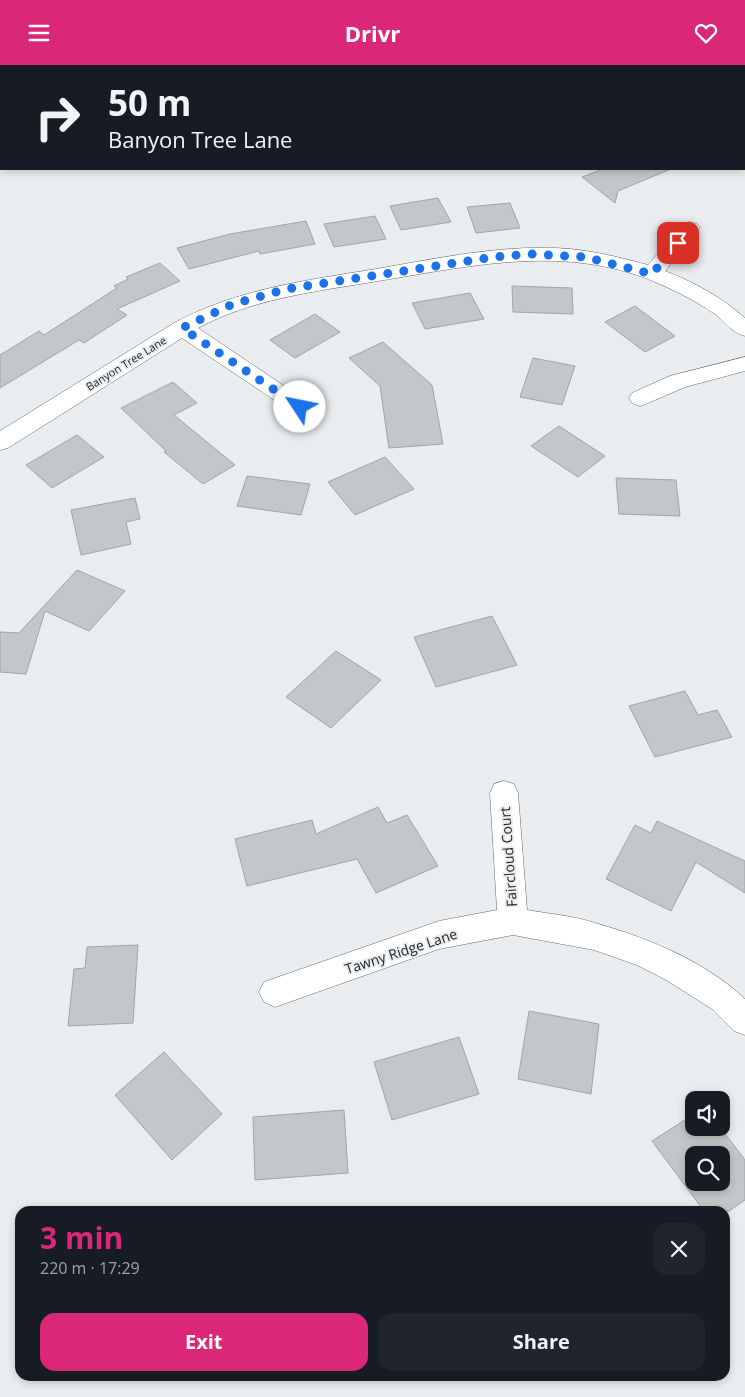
<!DOCTYPE html>
<meta charset="utf-8">
<style>
body{margin:0;font-family:"Open Sans",sans-serif;background:#20242c;color:#f1f3f6;height:100vh;display:flex;flex-direction:column;font-size:19px;white-space:nowrap}
*{box-sizing:border-box;margin:0}
p{font-size:16px;color:#9ea1a6}
.icon{flex:none;width:28px;height:28px;fill:none;stroke:currentColor;stroke-width:2;stroke-linecap:round;stroke-linejoin:round}
.map{position:relative;flex:1;overflow:hidden}
.side{position:absolute;left:15px;top:1141px;width:715px;height:175px;display:flex;flex-direction:column;background:#171b24;border-radius:15px;box-shadow:0 2px 8px #0003}
.side>*{flex:none}
.hud{position:absolute;left:0px;top:0px;width:745px;height:105px;box-shadow:0 2px 8px #0003;background:#171b24;color:#f1f3f6;overflow:hidden}
.controls{position:absolute;left:685px;top:1026px;display:grid;gap:10px}
.controls a{display:grid;place-items:center;width:45px;height:45px;border-radius:10px;background:#171b24;box-shadow:0 2px 8px #0003;font-size:25px}
.pin{position:absolute;display:grid;place-items:center;width:42px;height:42px;color:#fff;margin:-21px;border-radius:10px;box-shadow:0 2px 8px #0006}
.me{position:absolute;width:55px;margin:-28px;rotate:304deg;stroke-linejoin:round;filter:drop-shadow(0 0 4px #0008)}
.turn{display:flex;align-items:center;gap:18px;height:105px;padding:0 25px;font-size:22px}
.turn .icon{width:65px;height:65px;stroke-width:2.5}
.turn b{display:block;font-size:35px;line-height:42px}
.round{display:grid;place-items:center;flex:none;width:52px;height:52px;border-radius:15px;background:#20242c}
.headline{display:flex;align-items:center;justify-content:space-between;height:85px;padding:0 25px}
h1{font-size:30px;font-weight:700;line-height:38px;color:#db2777}
.cta{display:flex;gap:10px;margin-top:auto;padding:10px 25px}
.cta a{flex:1;height:58px;border-radius:15px;background:#db2777;color:#fff;font-size:20px;font-weight:700;line-height:58px;text-align:center}
.cta a+a{background:#20242c;color:#f1f3f6}
header{display:flex;justify-content:space-between;align-items:center;height:65px;padding:0 25px;background:#db2777;color:#fff;font-size:22px;font-weight:700}
.map>svg:first-child{display:block}
.building{fill:#c4c7ca;stroke:#a2a4a7;fill-rule:evenodd}
.lines{fill:none;stroke-linecap:round;stroke-linejoin:round}
.minor-casing{stroke:#66686b;stroke-width:1}
.minor{fill:#fff;fill-rule:evenodd}
.route{stroke:#1a73e8;stroke-width:9;stroke-dasharray:0 16.2}
.labels{text-anchor:middle;dominant-baseline:central;stroke-width:4;stroke-linejoin:round;paint-order:stroke}
.far-street-label{font-size:11px;fill:#232425;stroke:#eaedf0}
.street-label{font-size:14px;fill:#232425;stroke:#eaedf0}
</style>
<header><svg class="icon" aria-label="menu" viewBox="0 0 24 24"><path d="M4 6h16M4 12h16M4 18h16"/></svg>Drivr<svg class="icon" aria-label="heart" viewBox="0 0 24 24"><path d="M12 20l-8-8c-3-5 5-10 8-4 3-6 11-1 8 4z"/></svg></header>
<div class="map">
<svg width="745" height="1332" viewBox="0 0 745 1332">
<rect width="100%" height="100%" fill="#eaedf0"/>
<!-- building -->
<path class="building" d="M603 104H671L618 126 615 138 582 112Z
M438 133 451 157 401 165 390 141Z
M510 138 520 163 476 168 467 142Z
M375 151 386 174 334 182 324 159Z
M306 156 315 179 260 189 259 186 189 204 177 183 230 169Z
M160 198 180 216 117 244 127 250 84 278 79 275 0 323V290L39 266 44 270 117 223 114 221 128 214 126 212Z
M512 221 572 223 573 249 513 247Z
M470 228 484 254 425 264 412 238Z
M635 241 675 271 645 287 605 257Z
M315 249 340 267 295 293 270 275Z
M383 277 432 320 443 379 389 383 380 321 349 293Z
M533 293 575 301 562 340 520 332Z
M173 317 197 338 174 350 235 400 203 419 164 387 166 386 121 343Z
M559 361 605 391 578 412 531 381Z
M77 370 104 392 52 423 26 400Z
M385 392 414 424 355 450 328 417Z
M247 411 310 419 301 450 237 441Z
M616 413 676 415 680 451 619 449Z
M135 433 140 454 126 457 131 479 81 490 71 445Z
M77 505 125 526 89 566 45 546 26 609 0 607V567L19 568Z
M492 551 517 600 436 622 414 572Z
M336 586 381 615 331 663 286 632Z
M685 626 698 650 717 645 732 672 655 692 629 641Z
M378 742 387 758 407 750 438 801 376 828 357 794 247 821 235 774 312 755 316 769Z
M657 756 745 796V828L696 797 671 846 606 814 635 760 651 768Z
M138 880 133 958 68 961 74 904 85 903 87 882Z
M529 946 599 959 591 1029 518 1014Z
M459 972 479 1029 392 1055 374 997Z
M164 987 222 1049 172 1095 115 1030Z
M344 1045 348 1108 255 1115 253 1052Z
M694 1049V1062H720L745 1095V1135L729 1146H704L652 1076ZM694 1090H721V1118H694Z"/>
<g class="lines">
<!-- minor casing -->
<g class="minor-casing">
<path id="minor" d="M690 157 697 159 700 163 665 206C694 217 721 232 745 253V271C732 268 725 257 715 249 691 233 665 220 637 210 550 181 460 203 372 217 312 227 252 234 198 263L308 337 311 342 308 347 300 350 292 347 182 273 8 383 0 385V366L174 258C239 223 310 215 382 203 439 193 497 181 555 183 587 184 618 192 648 200L683 159Z
M745 292V306L685 322 648 338 640 341 632 338 629 333 632 328 670 311Z
M504 716 514 719 518 728 527 845C550 849 574 851 595 858 648 873 705 896 745 934V970L734 966 712 944 668 916 637 900 594 885 513 870 439 884 275 942 264 937 259 927 264 917 439 856 497 845 490 728 494 719Z"/>
</g>
<!-- minor -->
<use href="#minor" class="minor"/>
</g>
<g class="lines">
<!-- route -->
<path class="route" d="M300 342 182 263 233 239 287 224 494 192 530 189 585 192 652 209 678 178"/>
</g>
<g class="labels">
<!-- far-street labels -->
<g class="far-street-label">
<text transform="translate(126 298) rotate(-32)">Banyon Tree Lane</text>
</g>
<!-- street labels -->
<g class="street-label">
<text transform="translate(508 792) rotate(-94)">Faircloud Court</text>
<text transform="translate(401 886) rotate(-18)">Tawny Ridge Lane</text>
</g>
</g>
</svg>
<div class="controls">
<a><svg class="icon" aria-label="sound" viewBox="0 0 24 24"><path d="M4 9h4l5-4v14l-5-4H4zM17 9q2 3 0 6"/></svg></a>
<a><svg class="icon" aria-label="search" viewBox="0 0 24 24"><circle cx="10" cy="10" r="6"/><path d="M15 15l6 6"/></svg></a>
</div>
<div class="pin" style="left:678px;top:178px;background:#d93025"><svg class="icon" aria-label="arrive" viewBox="0 0 24 24"><path d="M6 21V4h12l-3 4 3 4H6"/></svg></div>
<svg class="me" style="left:300px;top:342px" viewBox="-20 -20 40 40"><circle r="19" fill="#fff"/><path d="M0-13L10 11 0 6-10 11z" fill="#1a73e8"/></svg>
<div class="hud">
<div class="turn"><svg class="icon" aria-label="right" viewBox="0 0 24 24"><path d="M7 20v-9h11M14 6l5 5-5 5"/></svg><div><b>50 m</b>Banyon Tree Lane</div></div>
</div>
<section class="side">
<div class="headline"><div><h1>3 min</h1><p>220 m · 17:29</p></div><a class="round"><svg class="icon" aria-label="close" viewBox="0 0 24 24"><path d="M6 6l12 12M18 6L6 18"/></svg></a></div>
<div class="cta"><a>Exit</a><a>Share</a></div>
</section>
</div>
